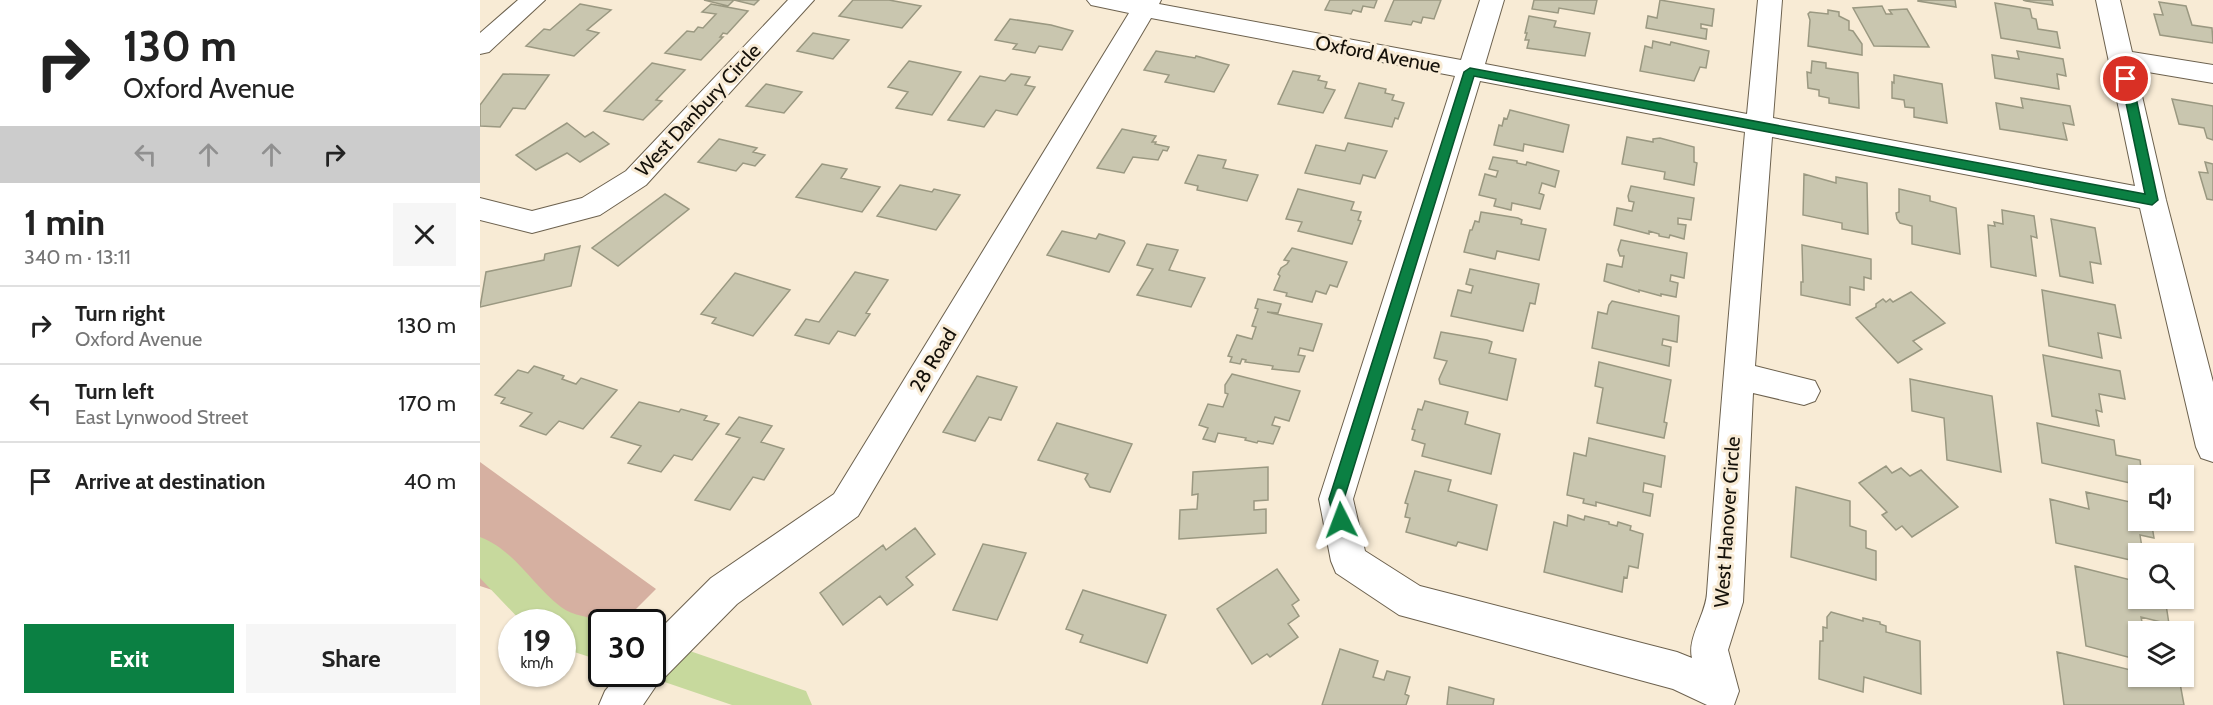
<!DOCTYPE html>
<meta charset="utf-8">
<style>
body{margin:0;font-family:Cabin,sans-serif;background:#f6f6f6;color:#222;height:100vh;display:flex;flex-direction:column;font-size:22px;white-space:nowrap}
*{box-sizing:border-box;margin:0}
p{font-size:20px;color:#767676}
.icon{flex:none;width:33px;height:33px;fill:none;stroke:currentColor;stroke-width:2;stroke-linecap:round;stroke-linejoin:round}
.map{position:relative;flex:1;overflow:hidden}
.details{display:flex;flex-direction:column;background:#fff;width:480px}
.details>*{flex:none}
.banner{background:#fff;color:#222;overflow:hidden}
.fabs{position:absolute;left:1648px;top:465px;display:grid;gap:12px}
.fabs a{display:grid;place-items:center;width:66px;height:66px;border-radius:0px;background:#fff;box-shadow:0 2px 4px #0004;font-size:30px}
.speed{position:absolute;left:18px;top:609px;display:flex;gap:12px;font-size:30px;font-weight:700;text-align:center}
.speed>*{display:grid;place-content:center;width:78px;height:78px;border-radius:50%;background:#fff;box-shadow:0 2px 4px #0004;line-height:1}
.speed small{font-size:15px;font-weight:400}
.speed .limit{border:3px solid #111;border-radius:9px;background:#fff;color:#111}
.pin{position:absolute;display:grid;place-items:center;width:51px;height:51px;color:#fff;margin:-26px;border:3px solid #fff;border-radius:50%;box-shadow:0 2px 6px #0007}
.me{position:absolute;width:66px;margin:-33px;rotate:357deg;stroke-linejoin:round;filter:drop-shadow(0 0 4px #0008)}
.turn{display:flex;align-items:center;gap:21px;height:126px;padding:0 24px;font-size:27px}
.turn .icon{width:78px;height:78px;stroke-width:2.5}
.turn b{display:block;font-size:42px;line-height:51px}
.lanes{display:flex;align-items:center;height:57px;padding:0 24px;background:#0003;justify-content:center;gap:30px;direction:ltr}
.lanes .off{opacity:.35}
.round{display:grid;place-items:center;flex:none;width:63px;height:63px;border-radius:0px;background:#f6f6f6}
.headline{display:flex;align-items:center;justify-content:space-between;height:102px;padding:0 24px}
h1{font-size:36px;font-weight:800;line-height:45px}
.button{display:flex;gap:12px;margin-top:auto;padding:12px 24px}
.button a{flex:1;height:69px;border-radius:0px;background:#0b8043;color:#fff;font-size:24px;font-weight:800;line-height:69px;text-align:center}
.button a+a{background:#f6f6f6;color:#222}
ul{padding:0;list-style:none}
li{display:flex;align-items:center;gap:18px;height:78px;padding:0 24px;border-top:2px solid #e0e0e0}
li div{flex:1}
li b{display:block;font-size:22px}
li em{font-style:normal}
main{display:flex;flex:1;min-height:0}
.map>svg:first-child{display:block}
.green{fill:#d6b0a1}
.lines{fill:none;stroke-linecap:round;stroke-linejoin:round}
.canal{fill:#c7d99d;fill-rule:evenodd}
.building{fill:#c9c6af;stroke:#9a9881;stroke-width:1.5}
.street-casing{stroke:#6c614e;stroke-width:2}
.street{fill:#fff;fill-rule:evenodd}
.route{fill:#0b8043;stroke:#07532c;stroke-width:1.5}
.labels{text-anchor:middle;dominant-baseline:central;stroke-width:6;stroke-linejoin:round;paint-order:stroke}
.street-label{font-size:20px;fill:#141009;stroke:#f8ebd5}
</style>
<main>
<section class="details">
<div class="banner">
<div class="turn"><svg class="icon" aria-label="right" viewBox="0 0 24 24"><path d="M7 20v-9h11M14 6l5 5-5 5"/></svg><div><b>130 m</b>Oxford Avenue</div></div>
<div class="lanes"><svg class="icon off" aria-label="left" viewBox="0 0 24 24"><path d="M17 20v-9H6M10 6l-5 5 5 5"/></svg><svg class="icon off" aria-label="ahead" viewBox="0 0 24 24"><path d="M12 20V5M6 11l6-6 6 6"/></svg><svg class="icon off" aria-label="ahead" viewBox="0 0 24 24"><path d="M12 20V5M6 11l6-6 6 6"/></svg><svg class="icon" aria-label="right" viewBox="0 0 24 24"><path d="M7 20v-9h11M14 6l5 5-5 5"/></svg></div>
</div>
<div class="headline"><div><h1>1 min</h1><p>340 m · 13:11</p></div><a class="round"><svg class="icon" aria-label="close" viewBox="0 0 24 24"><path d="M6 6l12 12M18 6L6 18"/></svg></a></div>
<ul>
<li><svg class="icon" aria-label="right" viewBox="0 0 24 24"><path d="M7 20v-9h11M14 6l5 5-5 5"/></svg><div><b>Turn right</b><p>Oxford Avenue</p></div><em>130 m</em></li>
<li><svg class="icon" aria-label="left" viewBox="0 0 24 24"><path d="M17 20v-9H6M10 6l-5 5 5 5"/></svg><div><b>Turn left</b><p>East Lynwood Street</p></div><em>170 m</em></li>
<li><svg class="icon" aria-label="arrive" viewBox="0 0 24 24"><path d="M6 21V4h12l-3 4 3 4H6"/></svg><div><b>Arrive at destination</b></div><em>40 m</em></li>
</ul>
<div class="button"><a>Exit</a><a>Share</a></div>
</section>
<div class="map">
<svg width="1733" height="705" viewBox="0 0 1733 705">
<rect width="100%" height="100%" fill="#f8ebd5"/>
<!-- green -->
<path class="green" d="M0 462 176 589 143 622H122L121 625 0 586Z"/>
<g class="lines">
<!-- canal -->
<path class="canal" d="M0 537C36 551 52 585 81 607 92 616 112 617 125 622H122V661L82 648V622H42L0 578Z
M172 638 326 691 332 705H252L161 674H172Z"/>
</g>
<!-- building -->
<path class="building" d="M224 0H279L274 5 254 0 248 6Z
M373 0H409L441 6 422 28 359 16Z
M850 0H897L894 8 883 6 881 12 873 10 871 14 845 10Z
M914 0H961L954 19 943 17 941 23 933 21 931 25 905 21Z
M1054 0H1117L1114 14 1079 8 1078 13 1052 9Z
M1180 0 1234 9 1232 26 1221 24V28L1227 29 1226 39 1166 28 1168 16 1177 18Z
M1438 0H1475L1476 7 1438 1Z
M1543 0H1572L1573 5 1546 1Z
M1679 2 1706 6 1712 25 1732 28 1733 43 1680 35 1674 14 1683 15Z
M1515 3 1550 9 1552 18 1556 19 1558 29 1577 32 1580 48 1521 38Z
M100 4 131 10 107 30 119 33 94 56 46 46 64 29 70 30Z
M231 4 268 11 247 34 243 33 240 37H243L221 60 185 53 207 31 214 32 218 27 223 28 236 14 222 12Z
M1402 6 1406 14H1412L1409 10 1427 9 1449 47 1394 46 1373 8Z
M1348 10 1359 12V16L1369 21V30L1373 31 1382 44V55L1328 46 1330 20 1328 14 1330 12 1348 14Z
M1049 16 1076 21 1074 27 1110 33 1105 56 1047 48 1049 40H1045L1047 33H1045Z
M530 19 571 25 593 31 582 50 559 46 555 53 533 49 537 44 515 40Z
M333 33 369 40 353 59 317 51Z
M1173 41 1190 45 1191 42 1229 51 1226 68 1220 67 1214 81 1160 71 1165 46 1172 48Z
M676 51 715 58 716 56 749 65 734 92 685 82 689 75 664 70Z
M1537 51 1583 59 1586 76 1577 74 1579 89 1515 78 1512 55 1539 59Z
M429 61 481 72 452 115 416 108 428 92 408 87Z
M1332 61 1346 63V68L1378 73 1379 108 1349 103V98L1339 96V90L1328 88 1327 72 1331 73Z
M172 63 205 70 176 100 182 101 163 120 124 111Z
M813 71 840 76 838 80 847 82 845 88 855 90 843 113 798 104Z
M23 74 69 75 45 109 33 108 20 127 0 126V105Z
M531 74 550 77 545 85 555 87 537 115 516 110 504 127 468 120 500 76 525 81Z
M1414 75 1462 84 1467 123 1434 117V108L1425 107 1424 100 1412 98V82L1414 83Z
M879 83 906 89 905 93 914 95 912 100 924 103 918 119 915 118 912 127 865 118Z
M286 84 322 92 304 113 266 106Z
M1541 98 1590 106 1594 125 1583 123 1587 140 1520 129 1516 103 1543 108Z
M1692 99 1733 106V140L1727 138 1724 128 1699 124Z
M1030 110 1089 125 1083 152 1044 144 1043 151 1014 145 1019 125 1022 126 1024 118 1027 119Z
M87 123 105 137 113 132 129 144 100 162 87 153 56 170 36 155Z
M642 129 676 136 672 142H676L675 144 689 147 687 151 683 150 678 160 653 157 644 173 617 168Z
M1147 137 1173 142V139L1180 138 1214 147V162L1217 163 1214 185 1184 179 1185 172 1142 164Z
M239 139 277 148 273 152 285 155 275 166 263 163 256 171 218 162Z
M868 143 907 151 895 178 883 175 880 184 825 173 836 145 865 151Z
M718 155 746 160 743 168 778 175 767 201 717 190 718 186 705 183Z
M1013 157 1037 161V163L1046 165 1047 162 1079 171 1075 187 1062 183 1059 193 1064 195 1060 209 1032 203 1031 210 1014 206 1016 199 999 195 1005 174 1016 177 1018 171 1009 169Z
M1725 162 1733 164V200L1727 199 1719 172 1728 173Z
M342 164 367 169 361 178 400 187 382 212 316 197Z
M1324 174 1356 183V177L1387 183 1388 234 1362 229V223L1323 215Z
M420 185 452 192 454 189 480 195 456 230 397 216Z
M1151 186 1214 198 1211 220 1198 218V224L1206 225 1204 239 1190 235 1189 238 1179 236V234L1169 231V234L1134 225 1137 208 1152 211 1154 202 1149 201 1148 196Z
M818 189 874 202 871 210 881 212 878 220 881 221 872 244 818 231 822 222 806 219Z
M1419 189 1450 196V201L1476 208 1480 254 1432 244V226L1420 223 1417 219 1416 213 1419 212Z
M185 194 209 209 138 266 112 248Z
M1522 210 1554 216 1557 238 1551 236 1556 276 1511 267 1508 225 1515 226 1514 222 1523 224Z
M1001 212 1038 218 1042 220 1041 224 1066 229 1059 260 1017 251 1015 259 984 252 990 230H992L995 221 999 222Z
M1571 219 1615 228 1621 264 1610 262 1613 283 1580 276Z
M582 231 616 239 619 234 644 241 645 243 629 272 567 255Z
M1141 240 1207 253 1204 278 1191 275 1190 281 1198 283 1196 297 1181 294V296L1159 290V292L1124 281 1127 264 1142 267 1144 256H1140L1138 250Z
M667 244 698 250 689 270 725 278 711 307 657 295 673 269 657 265Z
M1322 245 1391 259V279L1384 277V290L1370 287V305L1321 295V282H1323Z
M100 246 91 286 0 307 6 272 64 260 65 254Z
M812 248 867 262 857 287 850 285 846 294 836 291 832 302 806 296 807 293 794 290 800 276 798 274 801 268 807 264 809 261 804 260Z
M990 269 1059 284 1055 304 1050 303 1043 331 971 316 978 290 991 293 993 286 986 284Z
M375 272 408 280 386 313 390 314 375 336 358 331 349 344 315 335 326 319 339 322Z
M255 273 310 290 273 336 232 323 236 318 221 314Z
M1562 290 1635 305 1641 338 1618 333 1622 358 1569 346Z
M1431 292 1465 323 1433 341 1442 349 1418 363 1376 318 1396 307V304L1403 299 1406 302 1410 299 1413 302Z
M778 299 801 304 798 313 787 312 842 324 833 351 820 348 818 355 825 356 819 372 792 369 793 366 765 362 766 360 762 359 760 364 750 362 752 357 748 356 757 335 772 339 776 327 772 326 778 309 775 308Z
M1132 301 1199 316 1197 342 1183 339 1182 345 1191 347 1189 366 1112 348 1118 312 1127 314 1129 305Z
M961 332 1007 340 1012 342 1009 353 1036 359 1027 400 960 384 959 379 967 361 954 358Z
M1563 355 1640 371 1645 399 1619 394 1622 412 1616 410 1619 426 1572 416Z
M1119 362 1191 380 1184 422 1187 423 1184 438 1117 423 1123 388 1115 386Z
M54 366 84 376 82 379 96 384 101 378 137 390 103 429 79 421 66 435 40 426 52 413 21 403 25 398 15 395 38 370 48 373Z
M752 374 820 391 809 421 795 417 792 425 800 427 793 444 778 441 777 443 765 440 766 438 738 433 735 442 723 439 728 428 719 425 728 404 743 407 748 394 745 393V385Z
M497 376 537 387 521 420 509 417 495 441 463 432Z
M1430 379 1512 396 1521 472 1467 460 1464 418 1432 411Z
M945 401 988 412 985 424 1020 434 1011 474 942 456 945 444 932 440 935 430 932 429 938 409 942 410Z
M159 402 199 412 201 409 227 416 224 420 239 424 212 460 194 455 181 472 148 463 161 446 131 437Z
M259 417 292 426 281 442 304 449 284 480 273 477 250 510 215 500 260 438 246 434Z
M577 423 652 444 630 492 610 487 605 479 608 474 558 460Z
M1557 423 1634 440 1636 455 1660 460 1662 476H1659V485L1562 463Z
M1109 438 1185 456 1181 487 1164 483 1163 492 1173 494 1170 516 1116 502V506L1103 503 1104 499 1087 495 1094 453 1106 456Z
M1406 466 1412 473 1421 468 1430 476 1441 470 1478 507 1432 537 1422 526 1416 530 1402 515 1407 512 1379 483Z
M788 467V500L774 501V510L786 509V533L699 539 700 510 717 509 718 494 712 495 713 472Z
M935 471 971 480 968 491 1017 505 1007 550 978 542 976 546 926 532 930 518 925 517 928 504 925 503Z
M1316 487 1370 501V526L1386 531V548L1396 551V580L1311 557Z
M1606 492 1659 504V520H1671L1674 538 1660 535 1663 554H1659V562L1576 543 1570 499 1609 509Z
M1088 515 1104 520 1105 516 1129 522V524L1137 526 1138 522 1151 526 1150 530 1163 534 1158 568 1149 566 1147 578 1144 577 1142 592 1064 572 1074 522 1087 526Z
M435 528 455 554 426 577 433 585 407 605 400 596 363 625 340 593 403 545 406 550Z
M503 544 546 553 517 620 473 610Z
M1595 566 1659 582V598H1685L1689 624 1661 617 1664 632H1659V640L1657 639 1659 660 1606 646Z
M797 569 819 600 812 605 819 616 808 624 818 637 790 657 787 654 772 664 737 609Z
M603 590 686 615 667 663 600 642 603 635 586 629Z
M1351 612 1383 621V618L1400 622V624L1406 626V632L1440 641 1441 694 1384 677 1383 692 1339 679 1340 641H1343V627L1347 628V617Z
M860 649 898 661 893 677 904 680 907 671 930 677 925 694 929 696 926 705H842Z
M1577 652 1659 672V676H1675L1700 683 1704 705H1584Z
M969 687 1014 699 1013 705H967Z"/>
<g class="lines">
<!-- street casing -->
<g class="street-casing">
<path id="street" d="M38 0H65L9 52 0 54V33Z
M308 0H334L166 185 120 215 52 233 0 220V198L52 211 102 198 146 171Z
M607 0H681L679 4 981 60 1000 0H1024L1005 64 1267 114 1278 0H1302L1293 118 1655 186 1616 0H1640L1652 52 1733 65V83L1656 70 1686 200 1733 382V462L1721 458 1716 447 1660 208 1292 137 1275 366 1335 381 1340 391 1335 401 1324 405 1273 393 1263 602 1248 650 1259 691 1254 705H1227L1193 689 919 615 856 573 851 561 839 499 975 76 671 18 378 516 257 604 185 677 180 680 163 705H119L125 691 139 674H172V637L231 578 354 494 649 13 611 5ZM1000 81 1265 132C1251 286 1238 439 1227 593 1226 614 1207 638 1212 658L1197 652 940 586 885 551 873 499Z"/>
</g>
<!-- street -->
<use href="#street" class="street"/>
</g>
<!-- route -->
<path class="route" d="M990 68 1665 194 1641 79 1646 75 1652 79 1678 200 1672 205 994 76 864 499 868 520 866 525 861 527 855 525 849 499 984 72Z"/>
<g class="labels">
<!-- street labels -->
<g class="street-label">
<text transform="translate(898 54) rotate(11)">Oxford Avenue</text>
<text transform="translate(218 110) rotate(-47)">West Danbury Circle</text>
<text transform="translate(453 360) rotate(-59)">28 Road</text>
<text transform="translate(1247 522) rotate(-86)">West Hanover Circle</text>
</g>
</g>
</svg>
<div class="fabs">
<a><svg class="icon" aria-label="sound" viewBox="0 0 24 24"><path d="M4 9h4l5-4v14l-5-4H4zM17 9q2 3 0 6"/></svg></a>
<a><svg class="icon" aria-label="search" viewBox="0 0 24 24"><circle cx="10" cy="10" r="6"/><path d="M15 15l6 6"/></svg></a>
<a><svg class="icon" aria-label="layers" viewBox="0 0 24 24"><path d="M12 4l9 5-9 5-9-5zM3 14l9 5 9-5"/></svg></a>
</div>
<div class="speed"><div>19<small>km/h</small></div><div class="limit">30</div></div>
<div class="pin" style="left:1646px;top:79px;background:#d93025"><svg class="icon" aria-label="arrive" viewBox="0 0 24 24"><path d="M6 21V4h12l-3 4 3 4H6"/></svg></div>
<svg class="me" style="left:861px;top:520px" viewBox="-20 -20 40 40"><path d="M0-17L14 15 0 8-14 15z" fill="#0b8043" stroke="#fff" stroke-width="4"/></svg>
</div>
</main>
